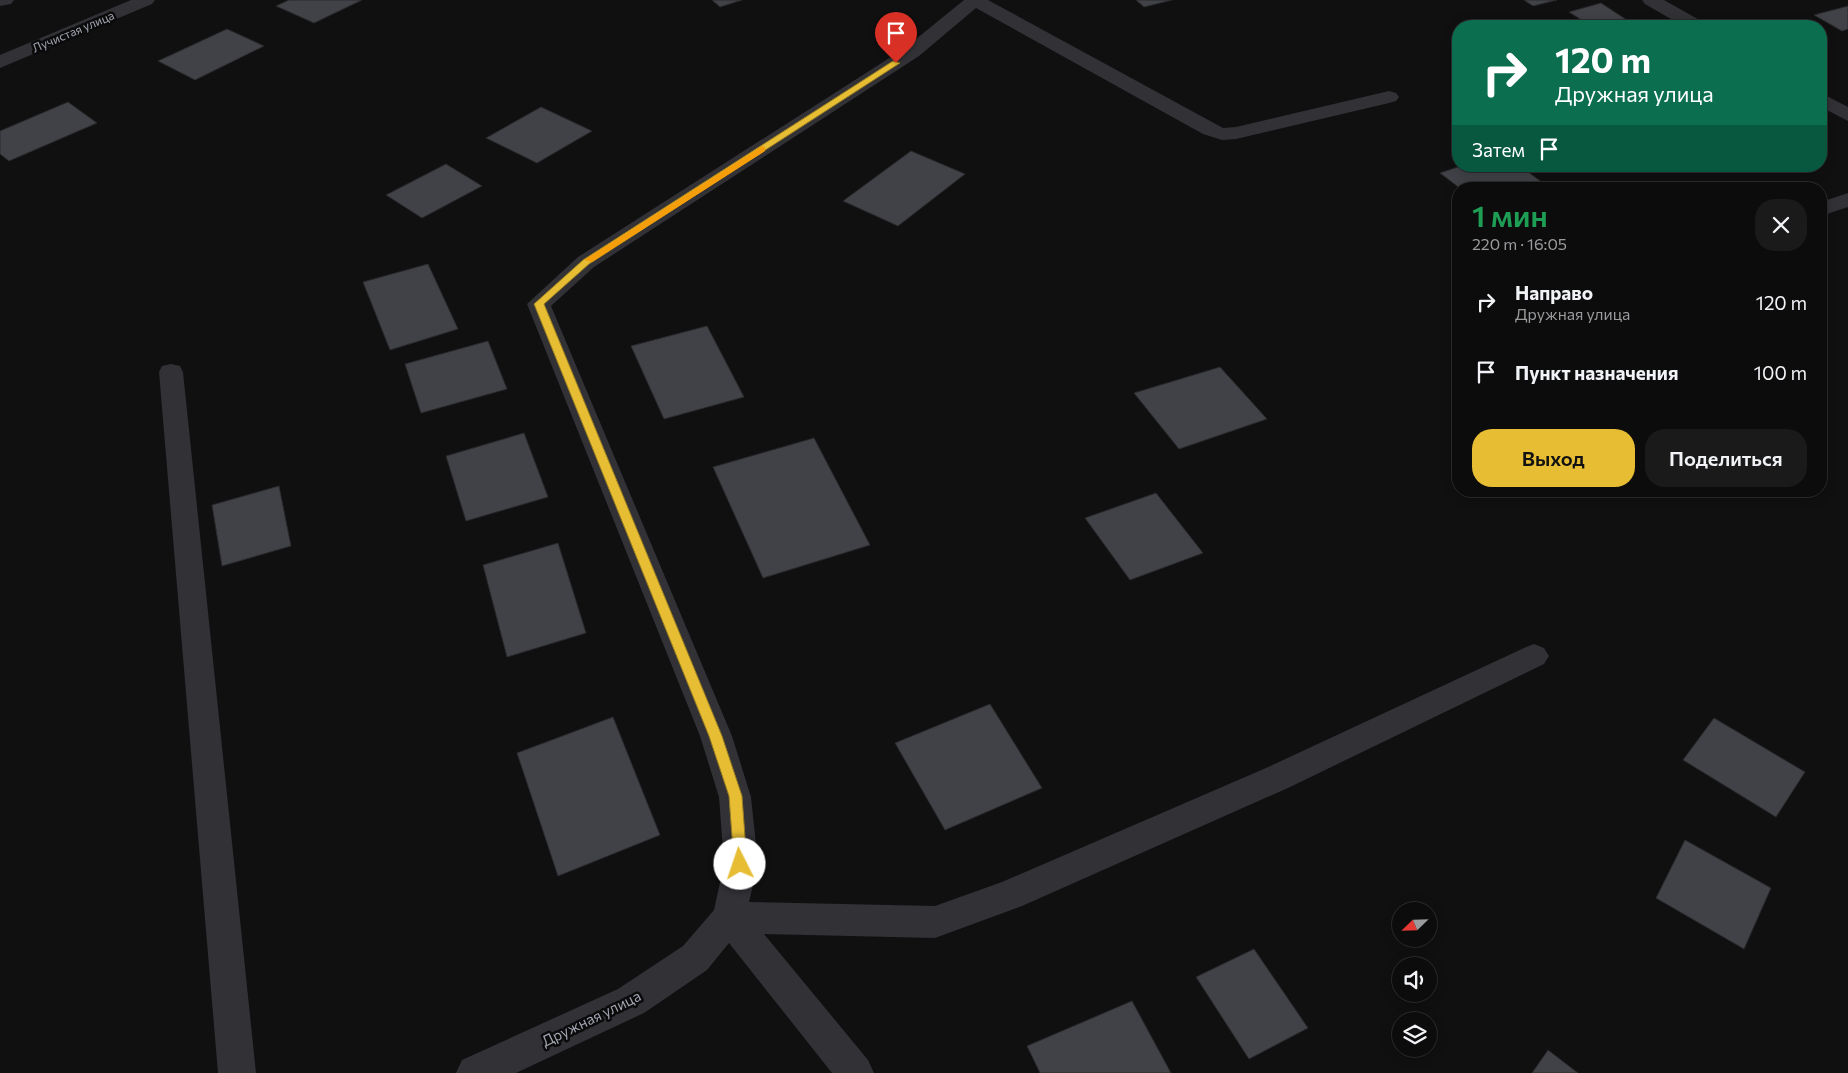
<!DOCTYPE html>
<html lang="ru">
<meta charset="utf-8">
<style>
body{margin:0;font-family:Commissioner,sans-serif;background:#1a1a1b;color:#f1f3f6;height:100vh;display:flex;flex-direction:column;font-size:19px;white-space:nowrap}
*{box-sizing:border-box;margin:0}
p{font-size:16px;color:#9a9b9d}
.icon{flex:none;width:28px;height:28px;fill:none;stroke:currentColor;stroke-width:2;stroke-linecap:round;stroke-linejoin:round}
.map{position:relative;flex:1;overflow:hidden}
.sheet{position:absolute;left:1452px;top:182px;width:375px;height:315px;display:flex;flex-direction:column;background:#0c0c0d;border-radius:20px;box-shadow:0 2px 12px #0003,0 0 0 1px #2c2c2e}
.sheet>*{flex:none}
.banner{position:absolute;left:1452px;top:20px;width:375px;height:152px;border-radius:20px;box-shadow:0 2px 12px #0003,0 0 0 1px #2c2c2e;background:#0b6e4f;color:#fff;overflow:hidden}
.needle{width:32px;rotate:247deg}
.tools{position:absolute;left:1392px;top:902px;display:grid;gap:10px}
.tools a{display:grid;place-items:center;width:45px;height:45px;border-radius:50%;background:#0c0c0d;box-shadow:0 2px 12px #0003,0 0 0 1px #2c2c2e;font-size:25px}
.pin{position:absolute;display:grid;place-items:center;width:42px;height:42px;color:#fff;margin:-51px -21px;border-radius:50% 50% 50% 0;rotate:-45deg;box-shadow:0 0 5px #0007}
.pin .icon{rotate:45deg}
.me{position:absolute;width:55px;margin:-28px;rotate:356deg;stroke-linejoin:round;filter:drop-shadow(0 0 4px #0008)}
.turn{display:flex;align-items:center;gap:18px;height:105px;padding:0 20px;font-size:22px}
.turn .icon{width:65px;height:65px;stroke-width:2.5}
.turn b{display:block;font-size:35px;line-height:42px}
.then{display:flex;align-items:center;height:48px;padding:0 20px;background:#0003;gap:10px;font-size:19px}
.round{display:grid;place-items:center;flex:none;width:52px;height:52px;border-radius:20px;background:#1a1a1b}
.head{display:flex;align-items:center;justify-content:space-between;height:85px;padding:0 20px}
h1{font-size:30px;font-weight:600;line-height:38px;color:#1e9e55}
.action{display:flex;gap:10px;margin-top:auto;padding:10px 20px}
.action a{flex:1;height:58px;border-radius:20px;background:#e6bd33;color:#111;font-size:20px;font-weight:600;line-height:58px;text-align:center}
.action a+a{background:#1a1a1b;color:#f1f3f6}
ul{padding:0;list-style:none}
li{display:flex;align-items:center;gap:15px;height:70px;padding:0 20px}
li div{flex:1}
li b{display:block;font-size:19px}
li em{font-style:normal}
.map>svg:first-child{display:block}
.building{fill:#414247;stroke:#2a2a2d}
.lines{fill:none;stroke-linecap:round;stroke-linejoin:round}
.minor{fill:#313136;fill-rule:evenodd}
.route{fill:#e6bd33;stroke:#967b21}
.slow{fill:#f59e0b}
.labels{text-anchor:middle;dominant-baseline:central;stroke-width:5;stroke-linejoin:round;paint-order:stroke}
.far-street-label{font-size:12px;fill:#a2a5b1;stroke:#0b0b0c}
.street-label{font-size:15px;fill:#a2a5b1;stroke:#0b0b0c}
</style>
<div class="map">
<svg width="1848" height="1073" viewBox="0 0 1848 1073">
<rect width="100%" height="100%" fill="#101011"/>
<!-- building -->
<path class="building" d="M289 0H362L314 23 276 6Z
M712 0H742L720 7Z
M1136 0H1172L1144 7Z
M1524 0H1557L1533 6Z
M1601 3 1636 26H1591L1569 12Z
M1848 6V29L1842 31 1814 15Z
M227 29 264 46 195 80 158 61Z
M68 102 97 123 9 161 0 154V131Z
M541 107 592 131 537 163 486 138Z
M911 151 965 174 898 226 843 201Z
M446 164 482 186 422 218 386 195Z
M1461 166H1520L1547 186 1539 189H1461L1440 173Z
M428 264 458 329 390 350 363 282Z
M707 326 744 397 664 419 631 346Z
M488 341 507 389 421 413 405 364Z
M1220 367 1267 419 1179 449 1134 393Z
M524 433 548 497 466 521 446 456Z
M814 438 870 545 763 578 713 467Z
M279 486 291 546 222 566 212 505Z
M1156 493 1203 553 1130 580 1085 518Z
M558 543 586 633 507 657 483 565Z
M990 704 1042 788 945 830 895 743Z
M613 717 660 835 558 876 517 753Z
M1714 718 1805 772 1776 817 1683 760Z
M1685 840 1771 888 1744 949 1656 898Z
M1254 949 1308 1028 1249 1059 1196 977Z
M1132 1001 1171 1073H1040L1027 1046Z
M1548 1050 1578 1073H1532Z"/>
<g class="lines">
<!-- minor -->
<path class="minor" d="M0 0H14L11 4 0 6Z
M131 0H155L152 4 0 68V55Z
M964 0H988L1223 128 1236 127 1389 91 1396 93 1399 97 1396 101 1389 103 1236 139 1222 140 1203 134 976 8 919 56 594 267 551 306 732 736 751 797 758 864 749 902 935 906 1002 882 1266 768 1524 648 1534 644 1544 648 1549 656 1544 664 1288 788 1022 906 935 938 764 934 868 1060 874 1073H832L729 943 707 970 644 1013 516 1073H456L462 1060 618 989 683 946 714 910 724 864 719 797 700 736 527 304 578 257 905 48Z
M1642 0H1664L1703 22 1705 26H1683L1645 4Z
M1821 93 1848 107V121L1821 107Z
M1848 193V207L1821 216V202Z
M171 364 180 366 183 372 256 1073H218L159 372 162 366Z"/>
</g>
<!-- route -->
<path class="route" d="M893 61 900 63 589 264 544 304 722 736 742 796 747 864 745 868 740 870 736 868 734 864 729 796 709 736 534 304 583 260Z"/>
<!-- slow -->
<path class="slow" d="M762 146 765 147V151L592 262 584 260Z"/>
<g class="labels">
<!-- far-street labels -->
<g class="far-street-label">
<text transform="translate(73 31) rotate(-23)">Лучистая улица</text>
</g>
<!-- street labels -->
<g class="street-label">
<text transform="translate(591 1018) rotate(-26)">Дружная улица</text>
</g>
</g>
</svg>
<div class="tools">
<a><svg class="needle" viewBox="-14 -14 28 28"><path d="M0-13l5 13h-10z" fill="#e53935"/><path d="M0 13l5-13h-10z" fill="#9a9b9d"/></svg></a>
<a><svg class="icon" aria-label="sound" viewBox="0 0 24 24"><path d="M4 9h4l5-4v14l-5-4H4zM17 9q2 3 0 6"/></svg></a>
<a><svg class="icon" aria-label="layers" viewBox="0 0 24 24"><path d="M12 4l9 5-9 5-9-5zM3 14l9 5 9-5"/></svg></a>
</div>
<div class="pin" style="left:896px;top:63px;background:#d93025"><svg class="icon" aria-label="arrive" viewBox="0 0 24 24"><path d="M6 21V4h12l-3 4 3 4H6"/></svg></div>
<svg class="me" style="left:740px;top:864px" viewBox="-20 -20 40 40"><circle r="19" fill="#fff"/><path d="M0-13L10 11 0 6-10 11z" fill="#e6bd33"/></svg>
<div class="banner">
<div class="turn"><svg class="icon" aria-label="right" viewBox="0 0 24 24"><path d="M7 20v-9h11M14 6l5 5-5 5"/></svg><div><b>120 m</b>Дружная улица</div></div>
<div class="then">Затем<svg class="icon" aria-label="arrive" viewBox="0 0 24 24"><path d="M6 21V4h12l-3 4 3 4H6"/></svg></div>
</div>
<section class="sheet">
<div class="head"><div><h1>1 мин</h1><p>220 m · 16:05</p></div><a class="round"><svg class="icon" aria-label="close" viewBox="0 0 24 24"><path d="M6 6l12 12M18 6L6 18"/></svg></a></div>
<ul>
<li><svg class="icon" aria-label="right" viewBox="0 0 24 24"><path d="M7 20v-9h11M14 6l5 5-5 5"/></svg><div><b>Направо</b><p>Дружная улица</p></div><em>120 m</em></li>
<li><svg class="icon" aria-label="arrive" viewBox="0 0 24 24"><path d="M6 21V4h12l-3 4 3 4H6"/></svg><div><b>Пункт назначения</b></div><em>100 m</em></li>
</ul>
<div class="action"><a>Выход</a><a>Поделиться</a></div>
</section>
</div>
